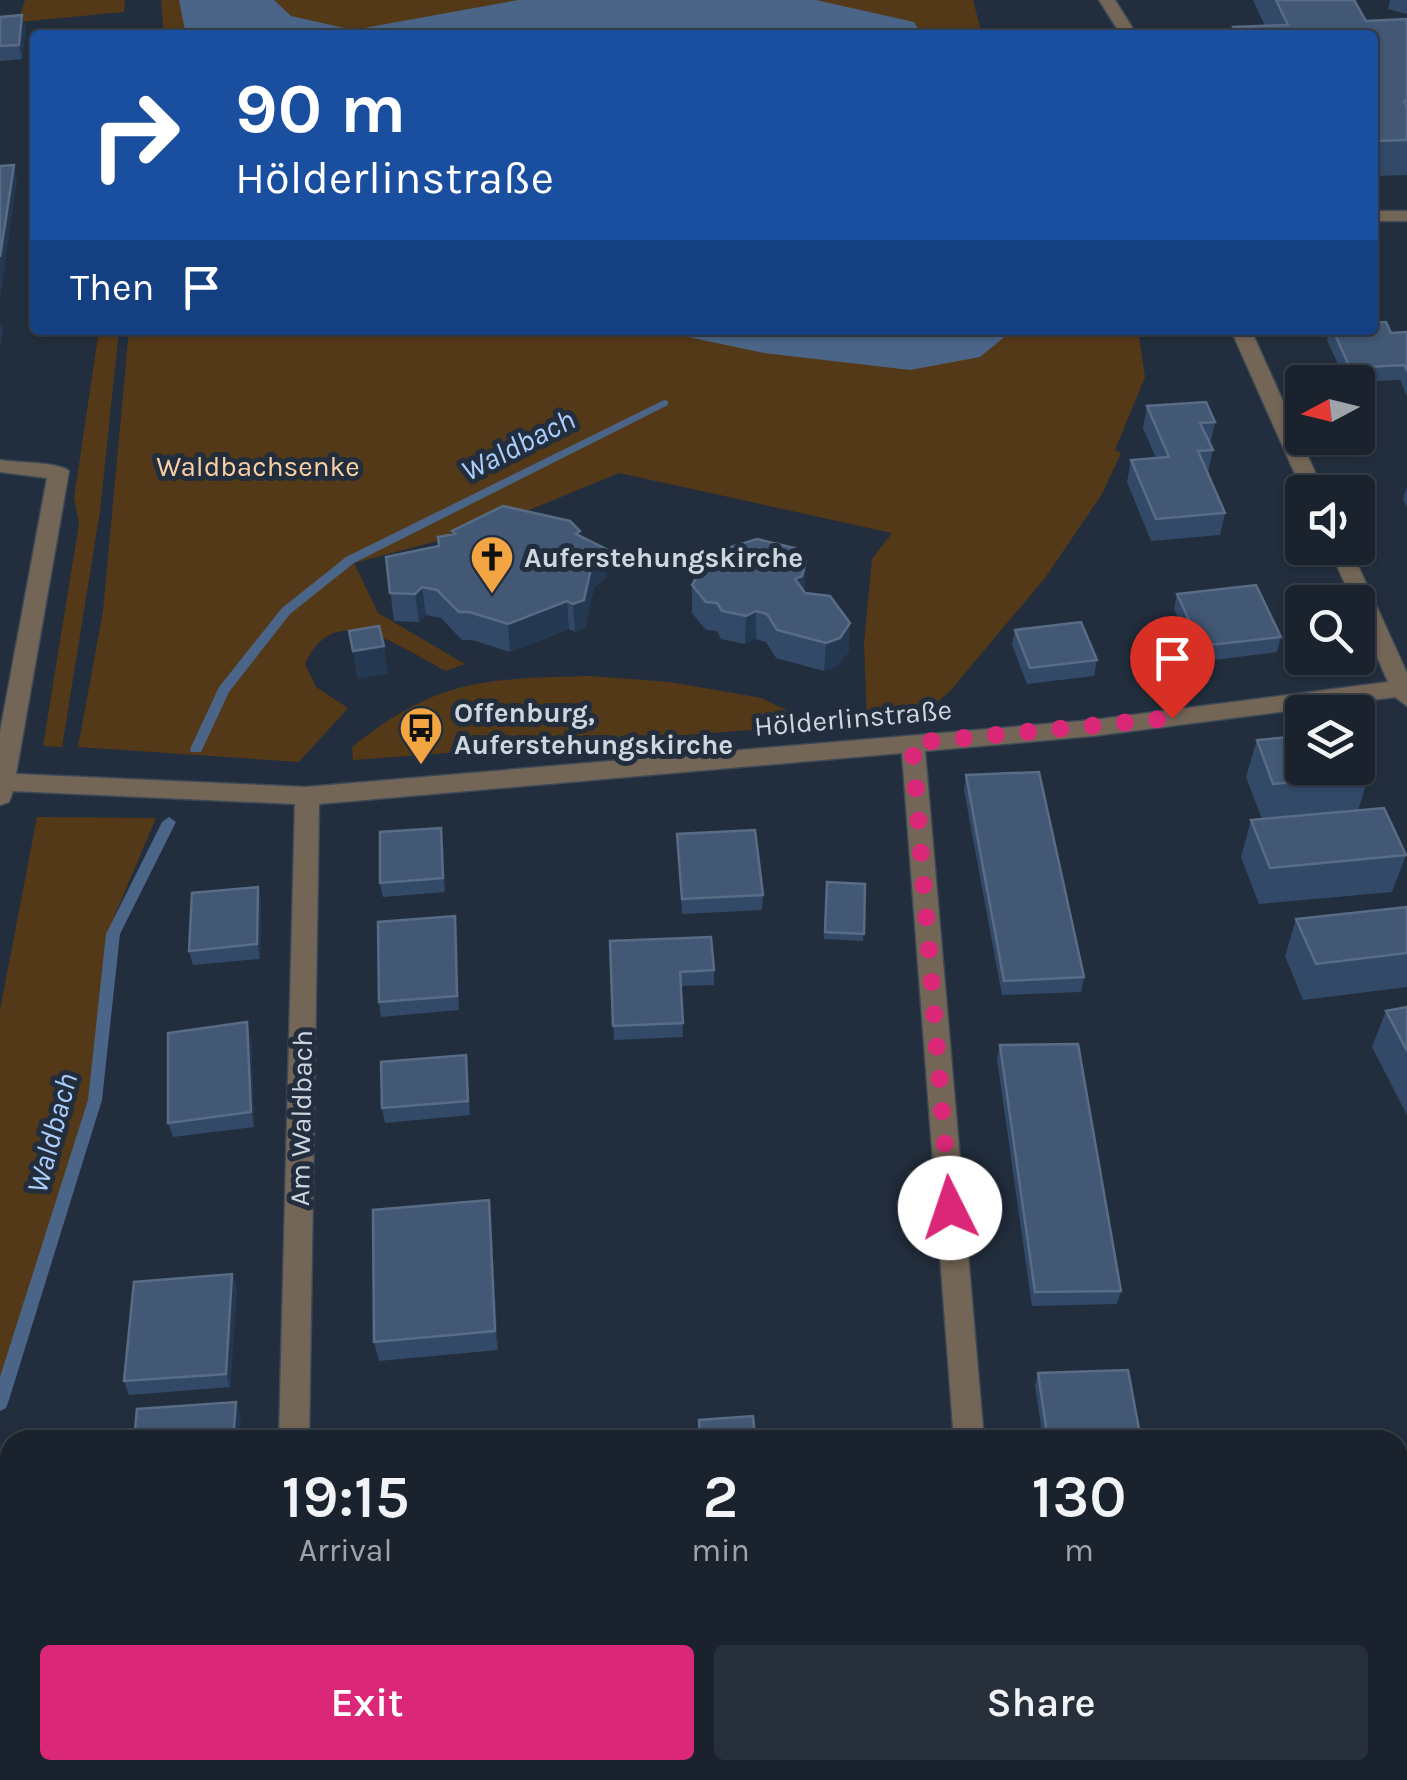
<!DOCTYPE html>
<meta charset="utf-8">
<style>
body{margin:0;font-family:Karla,sans-serif;background:#272f3a;color:#f1f3f6;height:100vh;display:flex;flex-direction:column;font-size:38px;white-space:nowrap}
*{box-sizing:border-box;margin:0}
p{font-size:32px;color:#9fa4aa}
.icon{flex:none;width:55px;height:55px;fill:none;stroke:currentColor;stroke-width:2;stroke-linecap:round;stroke-linejoin:round}
.map{position:relative;flex:1;overflow:hidden}
.sheet{position:absolute;left:0px;top:1430px;width:1408px;height:350px;display:flex;flex-direction:column;background:#1a222e;border-radius:30px 30px 0 0;box-shadow:0 2px 8px #0004,0 0 0 2px #383f4a}
.sheet>*{flex:none}
.top-card{position:absolute;left:30px;top:30px;width:1348px;height:305px;border-radius:10px;box-shadow:0 2px 8px #0004,0 0 0 2px #383f4a;background:#1a4fa0;color:#fff;overflow:hidden}
.needle{width:65px;rotate:263deg}
.tools{position:absolute;left:1285px;top:365px;display:grid;gap:20px}
.tools a{display:grid;place-items:center;width:90px;height:90px;border-radius:10px;background:#1a222e;box-shadow:0 2px 8px #0004,0 0 0 2px #383f4a;font-size:50px}
.pin{position:absolute;display:grid;place-items:center;width:85px;height:85px;color:#fff;margin:-102px -42px;border-radius:50% 50% 50% 0;rotate:-45deg;box-shadow:0 0 10px #0007}
.pin .icon{rotate:45deg}
.me{position:absolute;width:110px;margin:-55px;rotate:356deg;stroke-linejoin:round;filter:drop-shadow(0 0 8px #0008)}
.turn{display:flex;align-items:center;gap:35px;height:210px;padding:0 40px;font-size:45px}
.turn .icon{width:130px;height:130px;stroke-width:2.5}
.turn b{display:block;font-size:70px;line-height:85px}
.then{display:flex;align-items:center;height:95px;padding:0 40px;background:#0003;gap:20px;font-size:38px}
.eta{display:flex;justify-content:space-evenly;align-items:center;height:170px;text-align:center}
.eta b{font-size:60px;font-weight:600;line-height:70px}
.cta{display:flex;gap:20px;margin-top:auto;padding:20px 40px}
.cta a{flex:1;height:115px;border-radius:10px;background:#db2777;color:#fff;font-size:40px;font-weight:600;line-height:115px;text-align:center}
.cta a+a{background:#272f3a;color:#f1f3f6}
.map>svg:first-child{display:block}
.green{fill:#543918}
.water{fill:#4a6588}
.lines{fill:none;stroke-linecap:round;stroke-linejoin:round}
.stream{fill:#4a6588;fill-rule:evenodd}
.minor-casing{stroke:#3d4957;stroke-width:3}
.minor{fill:#746657;fill-rule:evenodd}
.wall{fill:#324a68}
.shaded-wall{fill:#243851}
.building{fill:#425875;stroke:#586c85;stroke-width:2.5}
.route{stroke:#db2777;stroke-width:18;stroke-dasharray:0 32.4}
.labels{text-anchor:middle;dominant-baseline:central;stroke-width:10;stroke-linejoin:round;paint-order:stroke}
.park-label{font-size:28px;fill:#fad0a2;stroke:#222e3d}
.poi-label{font-size:28px;font-weight:bold;fill:#cdd5df;stroke:#222e3d;text-anchor:start}
.street-label{font-size:28px;fill:#cdd5df;stroke:#222e3d}
.water-label{font-size:30px;font-style:italic;fill:#abcefd;stroke:#222e3d}
</style>
<div class="map">
<svg width="1407" height="1780" viewBox="0 0 1407 1780">
<rect width="100%" height="100%" fill="#222e3d"/>
<!-- green -->
<path class="green" d="M25 0H125L124 12 18 22Z
M161 0H973L982 35H164Z
M99 330H119L100 511 62 747 43 746 79 524 74 498Z
M129 330H1138L1145 377 1115 450 1121 453 1102 494 1045 578 950 691 920 717 867 721 864 643 872 559 892 533 619 473 483 529 354 563 378 613 465 664 446 671C400 648 336 596 305 664L316 687 348 708 299 762 78 747 103 611Z
M590 676 670 682 761 698 818 725 353 760 352 747C438 678 484 679 590 676Z
M37 817 156 818 107 934 95 1100 0 1403V1010Z"/>
<!-- water -->
<path class="water" d="M179 0H274L291 16 353 30 518 0H816L914 22 922 35H186Z
M655 330H1013L980 357 910 370 764 353Z"/>
<g class="lines">
<!-- stream -->
<path class="stream" d="M664 400 668 401V405L354 563 290 614 229 692 201 752H191L190 749 219 687 282 608 346 557Z
M169 817 176 822 120 934 102 1100 8 1403 6 1408 0 1411V1377L88 1100 106 934 162 822Z"/>
<!-- minor casing -->
<g class="minor-casing">
<path id="minor" d="M1099 0H1115L1137 35H1121Z
M1372 211H1407V221H1372Z
M1231 330H1251L1324 492H1303Z
M0 460C18 463 59 462 69 471L16 774 306 787 1093 720 1388 682 1358 613V602H1353L1329 548H1350L1407 673V706L1395 697 1093 736 925 751 984 1440H954L902 753 319 804 309 1440H279L295 804 13 791 9 802 0 805V732L47 478 0 472Z
M270 1770H304V1780H270Z
M978 1770H1012L1013 1780H979Z"/>
</g>
<!-- minor -->
<use href="#minor" class="minor"/>
</g>
<!-- wall -->
<path class="wall" d="M1253 0H1354L1366 21 1407 19V175L1372 176V35H1231L1233 27 1265 26Z
M1390 0H1407V14L1388 9Z
M22 15 26 29 22 59 0 61V17Z
M1329 330H1372L1391 333 1407 332V396L1400 380 1346 382 1327 340Z
M1147 406 1215 422 1210 444 1213 450 1208 472H1207L1225 513 1220 535 1151 541 1127 482 1131 460 1156 458 1143 428Z
M1407 487V507L1403 499Z
M452 531 581 537 606 549 607 577 594 587 585 628 575 632 569 629 510 652 472 640H462L441 618 426 615 419 622 394 621 386 557 439 546 453 534Z
M692 585 804 591 849 651 838 666 824 671 776 658 766 642 756 639 745 644 721 639 717 631 706 630 692 613Z
M1177 594 1281 637 1277 652 1198 662 1174 609Z
M1015 630 1097 660 1094 676 1027 684 1012 645Z
M1257 740 1369 776 1358 810 1406 855 1392 892 1259 904 1241 857 1251 820 1262 819 1246 777Z
M966 775 1084 977 1081 992 1002 995 964 790Z
M677 834 763 895 762 910 682 914Z
M443 843 445 892 383 897 380 883Z
M827 882 865 884 863 941 824 939Z
M258 887 261 902 260 959 193 965 189 951Z
M1407 907V987L1303 1000 1285 956 1296 919Z
M455 916 457 931 459 1010 381 1017 379 1002Z
M610 941 714 970V985L681 986 683 1037 614 1040Z
M1407 1007V1115L1372 1047 1386 1011Z
M251 1037 254 1127 173 1137 168 1123Z
M1000 1045 1121 1291 1117 1304 1032 1306 997 1059Z
M466 1055 470 1115 385 1123 382 1108Z
M491 1220 498 1350 379 1361 374 1342Z
M232 1274 237 1288 230 1387 129 1395 124 1381Z
M1038 1373 1141 1440H1043L1035 1386Z"/>
<!-- shaded-wall -->
<path class="shaded-wall" d="M22 15 26 29 22 59 19 45Z
M14 165 17 180 0 301V257Z
M0 320 3 331 0 349Z
M606 549 607 577 594 587 585 628 575 632 573 604 593 559Z
M806 561 805 589 801 604 795 579Z
M422 587 426 615 419 622 415 594Z
M567 601 569 629 510 652 508 624Z
M756 611V639L745 644 746 616Z
M850 623 849 651 838 666 824 671 826 643Z
M384 646 388 674 357 679 353 651Z
M441 828 443 843 445 892 443 878Z
M258 887 261 902 260 959 257 944Z
M455 916 457 931 459 1010 457 996Z
M247 1022 251 1037 254 1127 251 1112Z
M489 1200 491 1220 498 1350 495 1331Z
M232 1274 237 1288 230 1387 226 1374Z
M236 1402 241 1415 239 1440H233Z"/>
<!-- building -->
<path class="building" d="M1276 0H1354L1366 21 1407 19V101H1404L1407 107V140L1372 141V35H1236L1233 27 1288 25Z
M22 15 19 45 0 46V17Z
M14 165 0 257V166Z
M1386 322 1391 333 1407 332V371L1404 365 1350 368 1333 330H1372V323Z
M1206 402 1215 422 1200 423 1213 450 1198 451 1225 513 1156 519 1131 460 1169 457 1147 406Z
M503 506 570 521 580 531 576 534 606 549 593 559 584 600 573 604 567 601 508 624 469 612H459L437 590 422 587 415 594 390 593 386 557 439 546 438 537 455 534 452 531Z
M757 539 795 548 806 561 802 576 795 579 805 593 830 596 850 623 840 638 826 643 777 630 767 614 756 611 746 616 722 611 717 603 706 602 692 585 701 570 724 564 731 547Z
M1256 585 1281 637 1201 646 1177 594Z
M1081 622 1097 660 1030 668 1015 630Z
M379 626 384 646 353 651 349 631Z
M1302 736V768H1358V749L1369 776 1273 784 1257 740Z
M1039 772 1084 977 1004 981 966 775Z
M1384 808 1406 855 1270 868 1251 820Z
M441 828 443 878 380 883V832Z
M755 830 763 895 682 899 677 834Z
M827 882 865 884 864 934 825 932Z
M258 887 257 944 189 951 192 893Z
M1407 907V953L1316 964 1296 919Z
M455 916 457 996 379 1002 378 922Z
M711 937 714 970 680 972 683 1023 613 1026 610 941Z
M1407 1007V1051L1386 1011Z
M247 1022 251 1112 168 1123V1033Z
M1078 1044 1121 1291 1035 1292 1000 1045Z
M466 1055 468 1101 382 1108 381 1062Z
M489 1200 495 1331 374 1342 373 1210Z
M232 1274 226 1374 124 1381 134 1282Z
M1128 1370 1141 1440H1048L1038 1373Z
M236 1402 233 1440H134L137 1409Z
M753 1416 755 1437 796 1434 797 1440H683L700 1439 699 1420Z
M499 1430 500 1440H408Z
M356 1770H469V1780H356Z
M725 1770H852L853 1780H724Z
M1079 1773 1179 1776V1780H1079Z"/>
<g class="lines">
<!-- route -->
<path class="route" d="M950 1208 912 743 1172 718"/>
</g>
<!-- icons -->
<defs>
<g id="church-pin" transform="scale(2.25)"><path d="M0 17L-7.5 6A9.5 9.5 0 1 1 7.5 6Z" fill="#f2a542" stroke="#222e3d"/><path d="M-1.2-6h2.4v3.5h3.3v2.4h-3.3V6h-2.4V-.1h-3.3v-2.4h3.3Z" fill="#111"/></g>
<g id="bus-pin" transform="scale(2.25)"><path d="M0 17L-7.5 6A9.5 9.5 0 1 1 7.5 6Z" fill="#f2a542" stroke="#222e3d"/><path d="M-5-6H5V4H4V6H2V4H-2V6H-4V4H-5ZM-3.5-4V0h7V-4ZM-3.5 1.2v1.5H-2V1.2ZM2 1.2v1.5H3.5V1.2Z" fill="#111"/></g>
</defs>
<g fill-rule="evenodd">
<use href="#church-pin" x="492" y="557"/>
<use href="#bus-pin" x="421" y="728"/>
</g>
<g class="labels">
<!-- park labels -->
<g class="park-label">
<text x="258" y="466">Waldbachsenke</text>
</g>
<!-- poi labels -->
<g class="poi-label">
<text x="524" y="557">Auferstehungskirche</text>
<text x="454" y="712">Offenburg,<tspan x="454" dy="32">Auferstehungskirche</tspan></text>
</g>
<!-- street labels -->
<g class="street-label">
<text transform="translate(853 718) rotate(-5)">Hölderlinstraße</text>
<text transform="translate(301 1118) rotate(-89)">Am Waldbach</text>
</g>
<!-- water labels -->
<g class="water-label">
<text transform="translate(518 445) rotate(-27)">Waldbach</text>
<text transform="translate(52 1133) rotate(-75)">Waldbach</text>
</g>
</g>
</svg>
<div class="tools">
<a><svg class="needle" viewBox="-14 -14 28 28"><path d="M0-13l5 13h-10z" fill="#e53935"/><path d="M0 13l5-13h-10z" fill="#9fa4aa"/></svg></a>
<a><svg class="icon" aria-label="sound" viewBox="0 0 24 24"><path d="M4 9h4l5-4v14l-5-4H4zM17 9q2 3 0 6"/></svg></a>
<a><svg class="icon" aria-label="search" viewBox="0 0 24 24"><circle cx="10" cy="10" r="6"/><path d="M15 15l6 6"/></svg></a>
<a><svg class="icon" aria-label="layers" viewBox="0 0 24 24"><path d="M12 4l9 5-9 5-9-5zM3 14l9 5 9-5"/></svg></a>
</div>
<div class="pin" style="left:1172px;top:718px;background:#d93025"><svg class="icon" aria-label="arrive" viewBox="0 0 24 24"><path d="M6 21V4h12l-3 4 3 4H6"/></svg></div>
<svg class="me" style="left:950px;top:1208px" viewBox="-20 -20 40 40"><circle r="19" fill="#fff"/><path d="M0-13L10 11 0 6-10 11z" fill="#db2777"/></svg>
<div class="top-card">
<div class="turn"><svg class="icon" aria-label="right" viewBox="0 0 24 24"><path d="M7 20v-9h11M14 6l5 5-5 5"/></svg><div><b>90 m</b>Hölderlinstraße</div></div>
<div class="then">Then<svg class="icon" aria-label="arrive" viewBox="0 0 24 24"><path d="M6 21V4h12l-3 4 3 4H6"/></svg></div>
</div>
<section class="sheet">
<div class="eta">
<div><b>19:15</b><p>Arrival</p></div>
<div><b>2</b><p>min</p></div>
<div><b>130</b><p>m</p></div>
</div>
<div class="cta"><a>Exit</a><a>Share</a></div>
</section>
</div>
